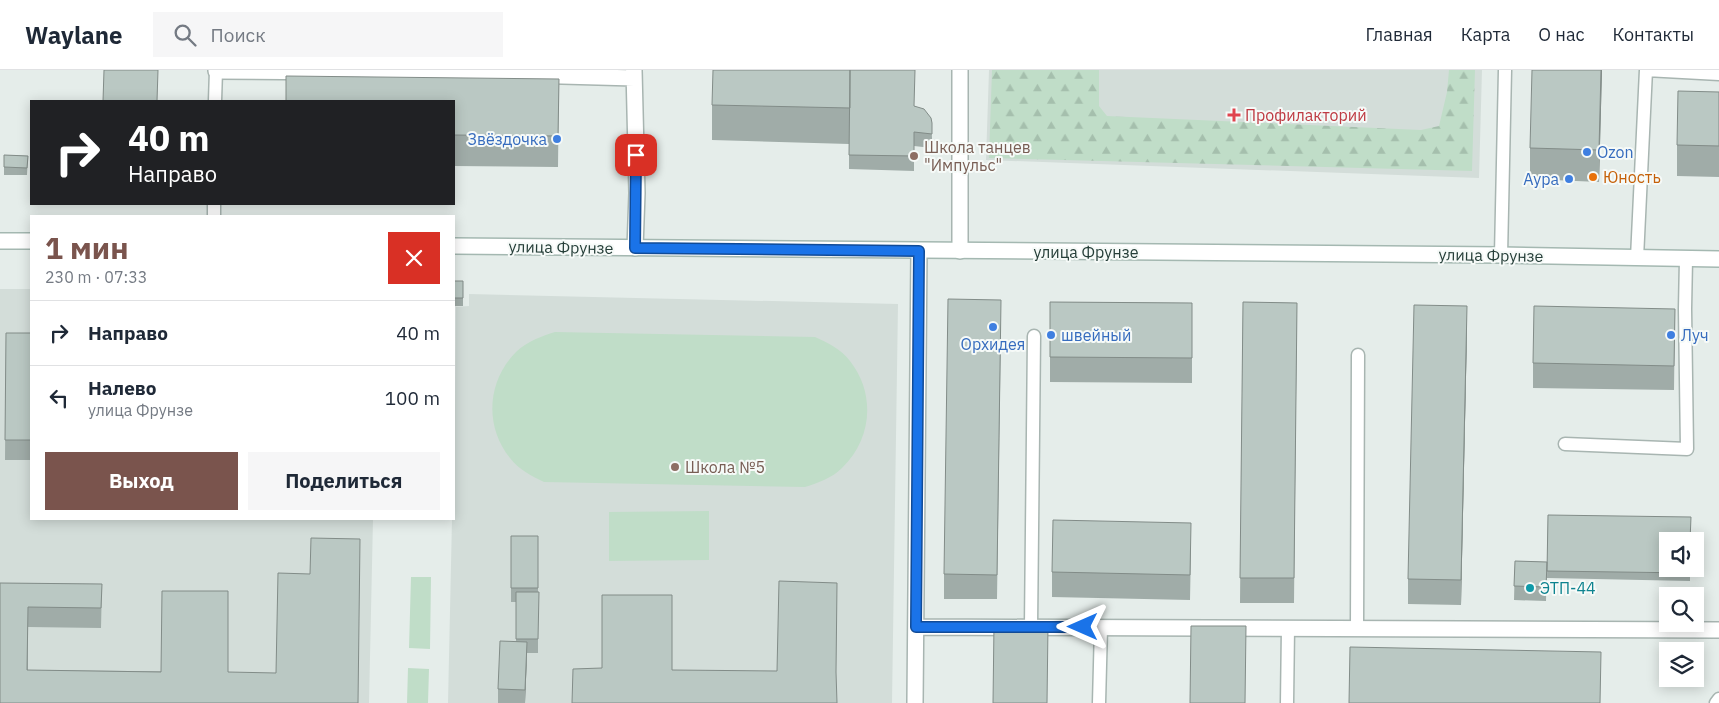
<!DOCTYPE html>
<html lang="ru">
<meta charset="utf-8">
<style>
body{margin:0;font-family:"IBM Plex Sans",sans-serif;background:#f6f6f7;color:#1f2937;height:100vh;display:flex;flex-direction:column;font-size:19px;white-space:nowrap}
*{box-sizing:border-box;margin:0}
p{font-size:16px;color:#747a83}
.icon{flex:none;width:28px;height:28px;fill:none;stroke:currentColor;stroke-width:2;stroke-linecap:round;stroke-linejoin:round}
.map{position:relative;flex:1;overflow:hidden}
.panel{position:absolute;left:30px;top:145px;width:425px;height:305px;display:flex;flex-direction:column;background:#fff;border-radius:0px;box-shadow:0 2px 12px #0003}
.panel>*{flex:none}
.banner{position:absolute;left:30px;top:30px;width:425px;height:105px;border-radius:0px;box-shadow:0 2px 12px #0003;background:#202124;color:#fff;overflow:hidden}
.controls{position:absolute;left:1659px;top:462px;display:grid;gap:10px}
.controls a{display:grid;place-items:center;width:45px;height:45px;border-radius:0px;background:#fff;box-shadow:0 2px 12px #0003;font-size:25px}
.pin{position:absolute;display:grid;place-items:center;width:42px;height:42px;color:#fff;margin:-21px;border-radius:10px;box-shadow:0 2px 8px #0006}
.me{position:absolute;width:55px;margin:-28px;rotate:270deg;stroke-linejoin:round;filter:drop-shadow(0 0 4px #0008)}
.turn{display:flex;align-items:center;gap:18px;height:105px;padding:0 15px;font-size:22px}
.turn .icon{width:65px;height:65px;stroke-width:2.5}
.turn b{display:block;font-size:35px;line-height:42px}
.round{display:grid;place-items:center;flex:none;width:52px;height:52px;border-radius:0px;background:#f6f6f7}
.summary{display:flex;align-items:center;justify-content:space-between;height:85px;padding:0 15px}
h1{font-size:30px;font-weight:700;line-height:38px;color:#7a544d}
.primary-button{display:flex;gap:10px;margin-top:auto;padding:10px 15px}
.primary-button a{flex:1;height:58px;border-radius:0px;background:#7a544d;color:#fff;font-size:20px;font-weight:700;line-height:58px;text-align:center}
.primary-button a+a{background:#f6f6f7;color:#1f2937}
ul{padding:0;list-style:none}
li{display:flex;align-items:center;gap:15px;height:65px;padding:0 15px;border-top:1px solid #e0e1e3}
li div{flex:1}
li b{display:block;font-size:19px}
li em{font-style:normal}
header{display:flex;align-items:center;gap:30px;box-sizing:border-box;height:70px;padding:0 25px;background:#fff;border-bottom:1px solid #e0e1e3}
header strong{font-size:24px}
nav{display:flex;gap:28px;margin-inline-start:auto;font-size:18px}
.search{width:350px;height:45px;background:#f6f6f7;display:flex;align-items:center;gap:12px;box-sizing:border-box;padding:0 18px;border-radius:0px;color:#747a83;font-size:19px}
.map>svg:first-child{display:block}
.built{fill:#d3ddd9}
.green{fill:#c0ddc8}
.forest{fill:url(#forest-firs)}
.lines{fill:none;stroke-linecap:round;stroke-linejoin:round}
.lane-casing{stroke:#a8b5b1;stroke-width:15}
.street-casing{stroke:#a8b5b1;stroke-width:18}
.secondary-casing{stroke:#a4b8b1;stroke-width:18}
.lane{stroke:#fff;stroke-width:12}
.street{stroke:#fff;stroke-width:15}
.secondary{stroke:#fff;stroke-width:15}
.wall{fill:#a0aca8}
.shaded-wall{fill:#828c88}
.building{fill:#bac8c3;stroke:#828c88}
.route-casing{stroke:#114b97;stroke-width:12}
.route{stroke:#1a73e8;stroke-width:9}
.health-dot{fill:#e0444e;stroke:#f6faf8;stroke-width:2}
.shop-dot{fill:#3f7fe0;stroke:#f6faf8;stroke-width:2}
.education-dot{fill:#8d6e63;stroke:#f6faf8;stroke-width:2}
.food-dot{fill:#e8710a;stroke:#f6faf8;stroke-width:2}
.culture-dot{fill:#0f9aa8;stroke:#f6faf8;stroke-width:2}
.labels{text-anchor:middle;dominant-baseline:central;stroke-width:4;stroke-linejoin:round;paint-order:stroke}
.health-label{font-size:16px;fill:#be3a42;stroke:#f6faf8;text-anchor:start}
.shop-label{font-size:16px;fill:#366cbe;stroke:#f6faf8;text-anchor:start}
.education-label{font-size:16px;fill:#785e54;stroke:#f6faf8;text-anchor:start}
.food-label{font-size:16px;fill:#c56008;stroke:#f6faf8;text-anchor:start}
.street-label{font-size:16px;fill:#253e38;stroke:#f6faf8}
.culture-label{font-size:16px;fill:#0d838f;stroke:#f6faf8;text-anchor:start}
</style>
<header>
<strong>Waylane</strong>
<div class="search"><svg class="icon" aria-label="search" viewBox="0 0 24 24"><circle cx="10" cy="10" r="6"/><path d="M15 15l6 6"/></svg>Поиск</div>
<nav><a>Главная</a><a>Карта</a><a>О нас</a><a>Контакты</a></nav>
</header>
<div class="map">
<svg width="1719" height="633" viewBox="0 0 1719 633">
<defs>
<pattern id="forest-firs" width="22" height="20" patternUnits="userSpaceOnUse" patternTransform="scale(1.25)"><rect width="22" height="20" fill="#c0ddc8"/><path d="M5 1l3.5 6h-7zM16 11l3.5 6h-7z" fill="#a5bfad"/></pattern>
</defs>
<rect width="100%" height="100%" fill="#e5edea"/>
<!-- built -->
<path class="built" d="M989 0H1482L1479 108 986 90Z
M0 219H31V449H373L369 633H0Z
M469 224 898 234 892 633H448L452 449H454L456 237 469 236Z"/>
<!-- green -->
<path class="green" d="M555 262 815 267C828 273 841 279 850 291 876 324 872 369 842 398 832 408 818 413 805 417L544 412C532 406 519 400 510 388 484 356 487 310 517 281 528 271 542 266 555 262Z
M709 441V490L609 491V442Z
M411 507H431L430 579 409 578Z
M408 598 429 599 428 633H407Z"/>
<!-- forest -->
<path class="forest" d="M992 0H1099V36L1107 46 1421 60 1439 56 1447 22 1449 0H1475L1472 101 989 88Z"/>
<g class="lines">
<!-- lane casing -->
<g class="lane-casing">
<path id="lane" d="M215 31 216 0
M214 146V134
M1501 185 1505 0
M1637 188 1646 0 1719 4
M1565 374 1687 379 1685 239 1686 189
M1031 557 1034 266
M1357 559 1358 285
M1099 633 1101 557
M1287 633 1288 558
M1716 633 1719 629"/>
</g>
<!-- street casing -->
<g class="street-casing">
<path id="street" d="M634 0 637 123 635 178
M960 0V181
M216 1 457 3 634 8
M916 557 1719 560
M915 633 919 181"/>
</g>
<!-- secondary casing -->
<g class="secondary-casing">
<path id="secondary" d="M0 171H31
M454 176 1501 185 1719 189"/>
</g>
<!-- lane -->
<use href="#lane" class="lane"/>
<!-- street -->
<use href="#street" class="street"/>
<!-- secondary -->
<use href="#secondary" class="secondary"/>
</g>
<!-- wall -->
<path class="wall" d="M1602 0 1599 112 1530 109V78Z
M559 9 558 97 454 96V31Z
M1719 22V107L1677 106V75Z
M712 35 914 36 931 48 932 68V78L914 76V101L849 99V74L712 70Z
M4 85 28 86 27 105H4Z
M454 211H463V236H454Z
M1050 232 1192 233V313L1050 312Z
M1243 232 1297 233 1294 533H1240Z
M1675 239 1674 320 1533 318V293Z
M1001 254 997 529H944V504Z
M1467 261 1461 535 1408 534V509Z
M6 263H31V390H5Z
M1548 445 1690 499V511L1547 508Z
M511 466H538V583H527L525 633H498V619L516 571V532H511Z
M1191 478 1190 530 1052 527V502Z
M1515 491 1547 492 1546 531 1514 530Z
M0 513 102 514 101 558 28 557V600L228 602 359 633H0Z"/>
<!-- shaded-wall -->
<path class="shaded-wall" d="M1601 0H1602L1599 112V80Z
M1467 236V261L1461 535V510Z
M527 572V586L525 633V620Z"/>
<!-- building -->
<path class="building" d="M104 0H158L157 31H103Z
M713 0H850V38L712 35Z
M850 0H915L914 36 924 39 931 48 932 53V64L914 62V86L849 85Z
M1532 0H1601L1599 80 1530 78Z
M286 6 559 9 558 66 454 65V31H286Z
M1678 21 1719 22V76L1677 75Z
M4 85 28 86 27 98 4 97Z
M454 211H463V228H454Z
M948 229 1001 230 997 505 944 504Z
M1050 232 1192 233V288L1050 287Z
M1243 232 1297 233 1294 508H1240Z
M1414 235 1467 236 1461 510 1408 509Z
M1534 236 1675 239 1674 296 1533 293Z
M6 263H31V370H5Z
M1548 445 1691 447 1690 471H1668V499H1690V503L1547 501Z
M1053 450 1191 453 1190 505 1052 502Z
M511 466H538V518H511Z
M311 468 360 469 358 633H0V513L102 514 101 538 28 537 27 600 161 602 162 521H228V602L276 603 278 503 310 504Z
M1515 491 1547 492 1546 517 1514 516Z
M779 511 837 513 836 602 837 633H572L573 599 602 598V525H672V600L777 601Z
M516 522H539L538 569H516Z
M994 554 1048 555 1047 633H993Z
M1191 556H1246L1245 633H1190Z
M500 571 527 572 525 620 498 619Z
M1350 577 1601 582 1600 633H1349Z"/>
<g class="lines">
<!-- route casing -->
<g class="route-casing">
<path id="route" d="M636 85 635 178 919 181 916 557H1083"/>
</g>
<!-- route -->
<use href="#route" class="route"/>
</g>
<!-- markers -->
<path class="health-dot" d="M1231.5 37.5h5v5h5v5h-5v5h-5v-5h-5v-5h5z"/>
<g class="shop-dot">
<circle cx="557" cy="69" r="5"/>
<circle cx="1587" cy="82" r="5"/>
<circle cx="1569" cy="109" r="5"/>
<circle cx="993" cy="257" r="5"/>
<circle cx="1051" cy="265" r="5"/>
<circle cx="1671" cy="265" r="5"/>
</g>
<g class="education-dot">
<circle cx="914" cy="86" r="5"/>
<circle cx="675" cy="397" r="5"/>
</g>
<circle class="food-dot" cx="1593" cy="107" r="5"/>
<circle class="culture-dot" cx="1530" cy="518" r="5"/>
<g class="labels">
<!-- health labels -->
<g class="health-label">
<text x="1245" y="45">Профилакторий</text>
</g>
<!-- shop labels -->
<g class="shop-label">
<text x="547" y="69" text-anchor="end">Звёздочка</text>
<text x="1597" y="82">Ozon</text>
<text x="1559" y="109" text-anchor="end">Аура</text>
<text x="1061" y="265">швейный</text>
<text x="1681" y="265">Луч</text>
<text x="993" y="274" text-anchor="middle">Орхидея</text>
</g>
<!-- education labels -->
<g class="education-label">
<text x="924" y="77">Школа танцев<tspan x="924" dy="18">"Импульс"</tspan></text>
<text x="685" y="397">Школа №5</text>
</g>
<!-- food labels -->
<g class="food-label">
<text x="1603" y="107">Юность</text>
</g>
<!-- street labels -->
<g class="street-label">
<text transform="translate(561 177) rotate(1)">улица Фрунзе</text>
<text x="1086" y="182">улица Фрунзе</text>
<text transform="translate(1491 185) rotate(1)">улица Фрунзе</text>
</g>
<!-- culture labels -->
<g class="culture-label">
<text x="1540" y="518">ЭТП-44</text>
</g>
</g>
</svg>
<div class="controls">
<a><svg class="icon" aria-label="sound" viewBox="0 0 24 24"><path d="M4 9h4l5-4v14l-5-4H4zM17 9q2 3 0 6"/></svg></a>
<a><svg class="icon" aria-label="search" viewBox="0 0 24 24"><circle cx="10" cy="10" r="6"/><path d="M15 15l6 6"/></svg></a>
<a><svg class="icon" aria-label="layers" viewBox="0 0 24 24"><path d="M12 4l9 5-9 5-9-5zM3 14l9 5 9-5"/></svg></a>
</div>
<div class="pin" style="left:636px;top:85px;background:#d93025"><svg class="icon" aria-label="arrive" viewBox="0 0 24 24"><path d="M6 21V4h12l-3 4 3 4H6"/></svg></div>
<svg class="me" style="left:1083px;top:557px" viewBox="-20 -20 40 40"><path d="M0-17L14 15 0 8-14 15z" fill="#1a73e8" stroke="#fff" stroke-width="4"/></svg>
<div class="banner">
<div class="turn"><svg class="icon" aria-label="right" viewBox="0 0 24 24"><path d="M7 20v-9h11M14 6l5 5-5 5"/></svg><div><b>40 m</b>Направо</div></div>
</div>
<section class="panel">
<div class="summary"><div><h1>1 мин</h1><p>230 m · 07:33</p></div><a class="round" style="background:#d93025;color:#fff"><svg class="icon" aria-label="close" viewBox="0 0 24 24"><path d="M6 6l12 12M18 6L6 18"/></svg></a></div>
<ul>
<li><svg class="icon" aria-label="right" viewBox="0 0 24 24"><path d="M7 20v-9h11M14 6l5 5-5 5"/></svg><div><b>Направо</b></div><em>40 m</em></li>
<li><svg class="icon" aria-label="left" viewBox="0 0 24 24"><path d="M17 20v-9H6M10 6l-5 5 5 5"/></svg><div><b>Налево</b><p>улица Фрунзе</p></div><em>100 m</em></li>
</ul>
<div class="primary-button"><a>Выход</a><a>Поделиться</a></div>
</section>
</div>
